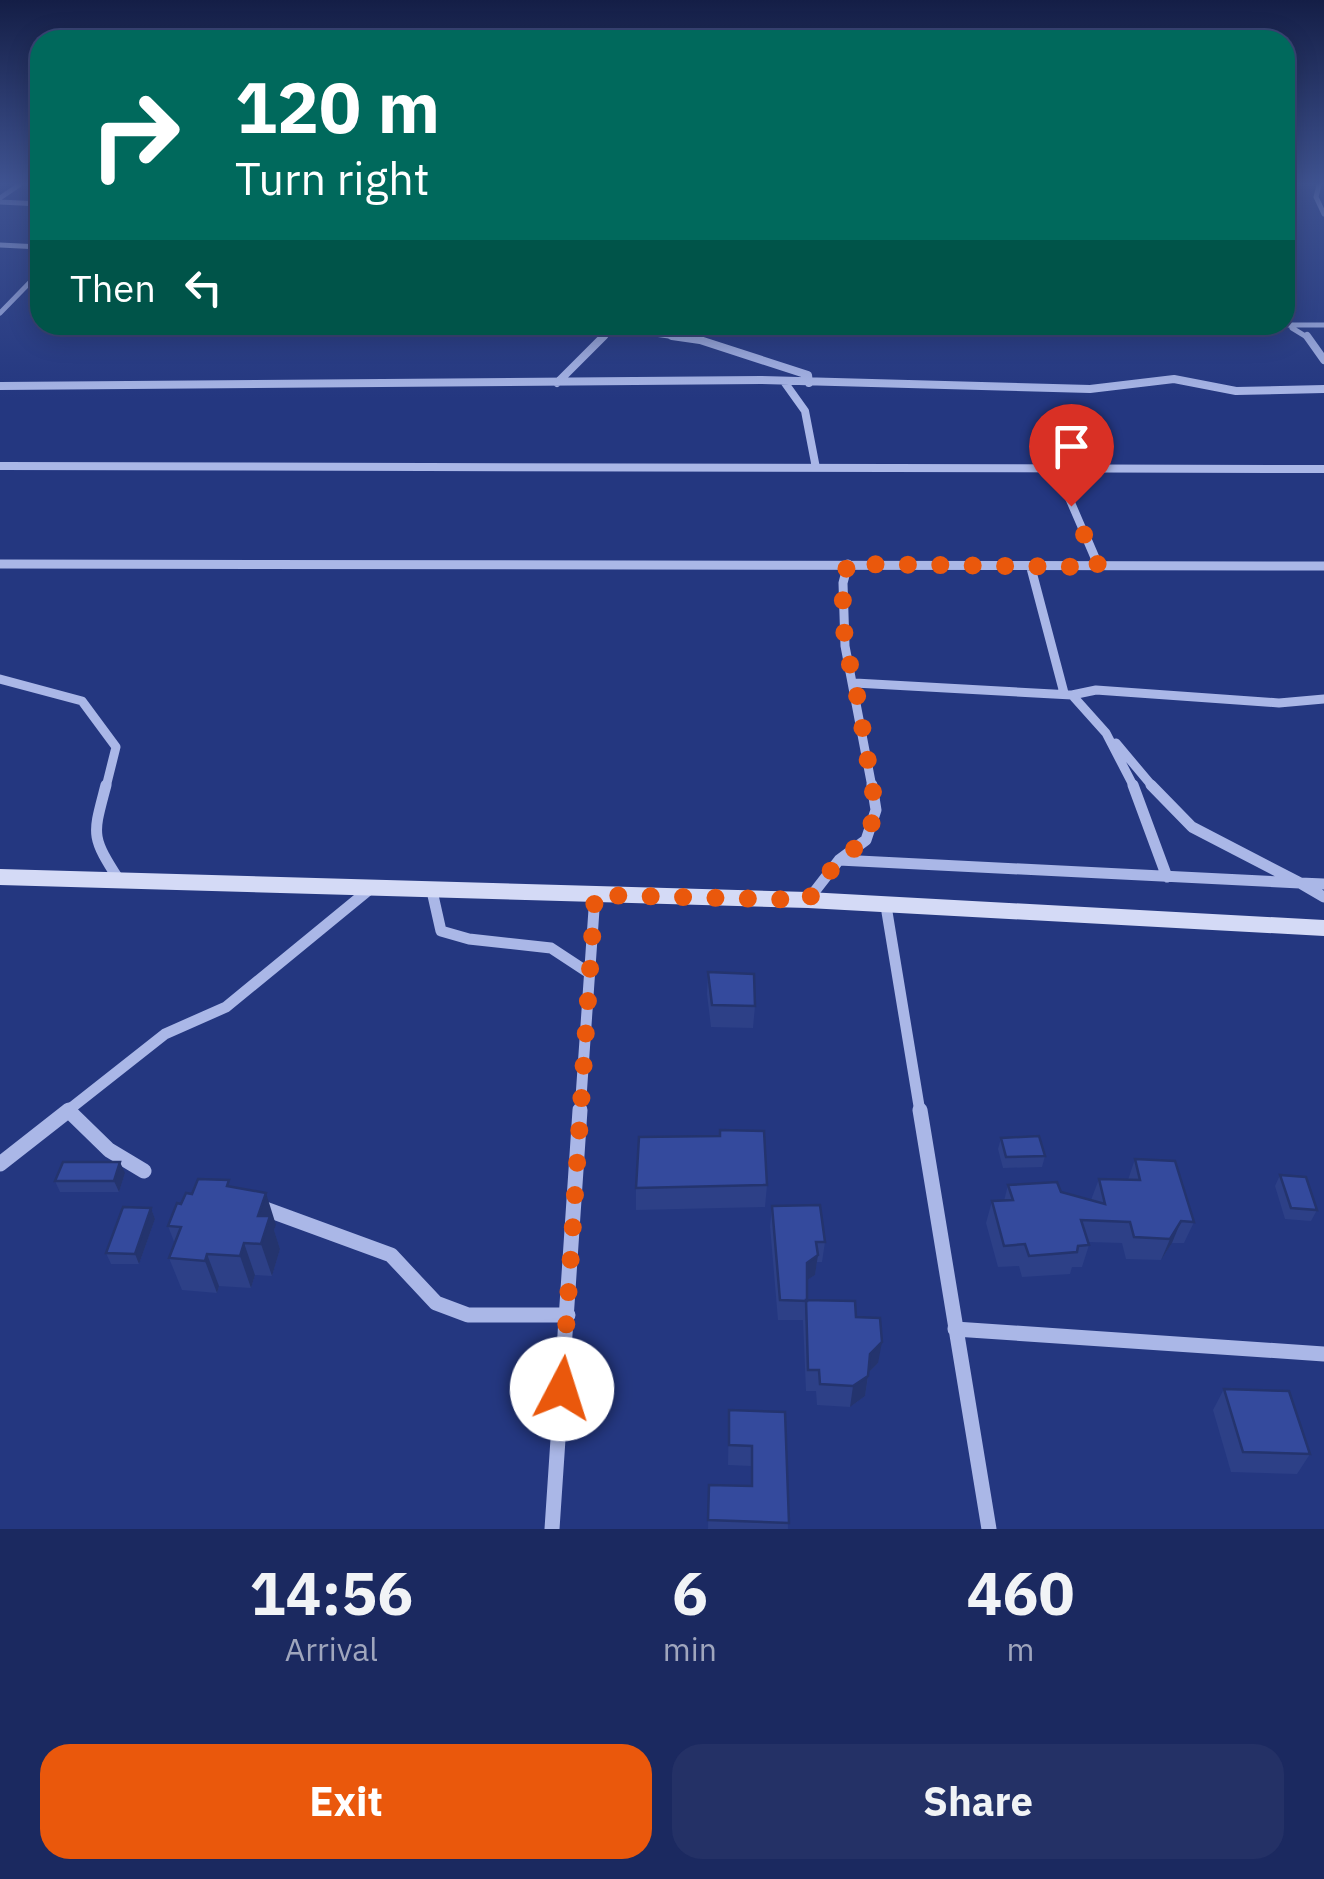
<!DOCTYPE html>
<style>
body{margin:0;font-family:"IBM Plex Sans",sans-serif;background:#243166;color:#f1f3f6;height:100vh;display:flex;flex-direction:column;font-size:38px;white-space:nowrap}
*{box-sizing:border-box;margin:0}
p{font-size:32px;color:#a0a6bd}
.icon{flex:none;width:55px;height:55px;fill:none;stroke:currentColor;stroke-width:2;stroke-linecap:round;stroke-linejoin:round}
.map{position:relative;height:1529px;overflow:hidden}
.panel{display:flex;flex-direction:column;background:#1b2960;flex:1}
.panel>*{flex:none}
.banner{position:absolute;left:30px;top:30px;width:1265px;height:305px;border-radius:30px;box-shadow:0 5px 25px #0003,0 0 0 2px #394575;background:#00695c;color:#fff;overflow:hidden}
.pin{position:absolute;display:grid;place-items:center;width:85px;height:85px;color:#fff;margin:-102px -42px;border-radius:50% 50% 50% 0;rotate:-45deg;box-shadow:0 0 10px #0007}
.pin .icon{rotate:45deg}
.me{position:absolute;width:110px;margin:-55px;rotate:5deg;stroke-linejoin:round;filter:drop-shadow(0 0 8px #0008)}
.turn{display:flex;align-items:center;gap:35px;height:210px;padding:0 40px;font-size:45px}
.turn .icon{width:130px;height:130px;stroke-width:2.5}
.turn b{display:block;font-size:70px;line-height:85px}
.then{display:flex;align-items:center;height:95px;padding:0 40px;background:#0003;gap:20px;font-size:38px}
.eta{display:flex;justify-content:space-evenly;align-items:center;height:170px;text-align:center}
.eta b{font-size:60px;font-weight:700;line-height:70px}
.primary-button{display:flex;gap:20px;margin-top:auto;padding:20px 40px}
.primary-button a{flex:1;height:115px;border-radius:30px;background:#ea580c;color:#fff;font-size:40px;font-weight:700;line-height:115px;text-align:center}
.primary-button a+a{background:#243166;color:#f1f3f6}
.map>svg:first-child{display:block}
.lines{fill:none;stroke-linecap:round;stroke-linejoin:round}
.street-far4{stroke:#aab7e7;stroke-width:5}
.street-far3{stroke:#aab7e7;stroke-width:8}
.street-far2{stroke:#aab7e7;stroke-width:9}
.street-far1{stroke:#aab7e7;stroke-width:11}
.street{stroke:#aab7e7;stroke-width:15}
.secondary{fill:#d4daf6;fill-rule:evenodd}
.wall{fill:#2d4087}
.shaded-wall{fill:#24346e}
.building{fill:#344a9d;stroke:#24346e;stroke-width:2.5}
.route{stroke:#ea580c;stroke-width:18;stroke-dasharray:0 32.4}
</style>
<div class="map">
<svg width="1324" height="1529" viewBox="0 0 1324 1529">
<rect width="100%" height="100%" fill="#243780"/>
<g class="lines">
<!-- street-far4 -->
<path class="street-far4" d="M1319 185 1316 197 1324 214
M0 198 19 185
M0 202 40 204
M0 245 40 247
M0 313 40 272
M591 325 690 339
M1236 325H1324
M1292 328 1310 339
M601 339 613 327"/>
<!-- street-far3 -->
<path class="street-far3" d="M672 336 700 340 808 375 809 383
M1307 336 1324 360
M557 383 604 336
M785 383 805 411 816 468
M0 386 761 380 1090 389 1174 379 1236 391 1324 389
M0 466 1324 469
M1057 470 1085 535"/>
<!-- street-far2 -->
<path class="street-far2" d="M1084 532 1099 567
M0 564 1324 566
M848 564 843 583 845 646 872 787
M1031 568 1064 693
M0 679 82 701 116 747 106 787
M855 683 1072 695 1106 733 1134 787
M1072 695 1096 690 1279 703 1324 699
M1116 743 1153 787"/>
<!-- street-far1 -->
<path class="street-far1" d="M106 785C93 835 90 835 119 880
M1133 785 1167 877
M1151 785 1192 827 1300 883 1324 884
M839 860 1300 883 1324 897
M432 891 441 931 469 939 551 948 589 973
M808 900 839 860 866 840 876 810 872 785
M886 906 920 1112
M66 1112 165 1034 226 1007 370 889
M580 1112 595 895"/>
<!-- street -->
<path class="street" d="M920 1110 989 1529
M70 1112 109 1150 144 1171
M0 1164 69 1110
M260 1207 391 1255 436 1303 468 1315H568
M955 1329 1324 1354
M552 1529 580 1110"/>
<!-- secondary -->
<path class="secondary" d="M0 869 808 892 1324 920V936L808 908 0 885Z"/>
</g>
<!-- wall -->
<path class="wall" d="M708 972 755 1006 753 1028 711 1027 707 994Z
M1001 1138 1045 1156 1042 1167 1003 1168 998 1149Z
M1135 1159 1194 1222 1184 1243H1172L1161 1260 1126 1259 1122 1243 1088 1242 1089 1245 1082 1267H1072L1070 1274 1022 1277 1019 1266 998 1267 986 1223 992 1201H1004L1008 1185 1091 1200 1099 1179 1128 1180Z
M125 1173 119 1192H60L55 1181Z
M1280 1175 1317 1210 1311 1221 1285 1219 1275 1186Z
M767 1185 765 1207 636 1210V1188Z
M232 1187 276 1225 274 1230 280 1249 272 1276 255 1275 251 1288 219 1286 217 1293 182 1290 169 1258 175 1244 168 1226 192 1194Z
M772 1206 825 1242 822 1262H817L815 1275 807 1280V1300L856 1317 878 1363 869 1372 865 1396 850 1407 817 1405 816 1391H806L803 1320H778L770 1226Z
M151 1208 155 1219 139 1264H111L106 1253Z
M1224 1389 1310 1454 1297 1474 1231 1472 1213 1410Z
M729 1410 785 1412 788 1529H708L709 1485 751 1486V1466L728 1465Z"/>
<!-- shaded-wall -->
<path class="shaded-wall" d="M120 1162 125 1173 119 1192 114 1181Z
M266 1193 276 1225 274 1230 280 1249 272 1276 261 1244 258 1216Z
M151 1208 155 1219 139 1264 135 1254Z
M1181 1221 1172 1243 1161 1260 1170 1239Z
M244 1243 255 1275 251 1288 240 1256Z
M207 1254 219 1286 217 1293 205 1261Z
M818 1255 815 1275 804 1282 807 1263Z
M882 1342 878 1363 866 1375 870 1354Z
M868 1376 865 1396 850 1407 853 1386Z"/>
<!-- building -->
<path class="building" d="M708 972 754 974 755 1006 712 1005Z
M720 1130 764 1131 767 1185 636 1188 639 1137 720 1136Z
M1039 1136 1045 1156 1006 1157 1001 1138Z
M1135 1159 1175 1161 1194 1222 1181 1221 1170 1239 1134 1237 1130 1222 1081 1220 1089 1245 1078 1246 1077 1252 1029 1256 1025 1244 1004 1246 992 1201 1013 1200 1008 1185 1057 1182 1061 1192 1105 1204 1099 1179 1140 1180Z
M63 1162H120L114 1181H55Z
M1280 1175 1306 1177 1317 1210 1291 1208Z
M198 1179 229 1180 227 1186 266 1193 258 1216H270L261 1244 244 1243 240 1256 207 1254 205 1261 169 1258 181 1227 168 1226 177 1203 181 1204 186 1193 192 1194Z
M820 1205 825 1242H816L818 1255 807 1263V1301L780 1300 772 1206Z
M123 1207 151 1208 135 1254 106 1253Z
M806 1300 855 1301 856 1317 880 1318 882 1342 870 1354 868 1376 853 1386 820 1384 819 1370H808Z
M1224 1389 1289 1391 1310 1454 1243 1452Z
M729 1410 785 1412 789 1523 708 1520 709 1485 752 1486V1446L729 1445Z"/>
<!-- sky -->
<linearGradient id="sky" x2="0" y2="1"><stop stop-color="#141e46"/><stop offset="0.46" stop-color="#3f5391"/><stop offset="1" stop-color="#3f5391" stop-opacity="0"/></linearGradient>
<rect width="1324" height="399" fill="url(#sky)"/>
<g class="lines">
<!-- route -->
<path class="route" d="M562 1389 595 895 808 900 839 860 866 840 876 810 855 683 845 646 842 582 848 564 1099 567 1071 506"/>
</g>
</svg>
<div class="pin" style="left:1071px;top:506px;background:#d93025"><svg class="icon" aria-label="arrive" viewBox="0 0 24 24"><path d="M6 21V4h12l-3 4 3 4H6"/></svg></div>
<svg class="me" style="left:562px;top:1389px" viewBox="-20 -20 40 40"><circle r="19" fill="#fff"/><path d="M0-13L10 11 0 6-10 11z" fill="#ea580c"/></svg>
<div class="banner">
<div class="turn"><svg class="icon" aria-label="right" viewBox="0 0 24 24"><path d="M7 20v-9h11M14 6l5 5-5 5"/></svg><div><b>120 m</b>Turn right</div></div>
<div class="then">Then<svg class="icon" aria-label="left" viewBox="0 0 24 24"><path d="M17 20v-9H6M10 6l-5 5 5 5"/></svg></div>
</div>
</div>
<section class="panel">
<div class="eta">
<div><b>14:56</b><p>Arrival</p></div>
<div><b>6</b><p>min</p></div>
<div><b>460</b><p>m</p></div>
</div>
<div class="primary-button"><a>Exit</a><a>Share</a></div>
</section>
